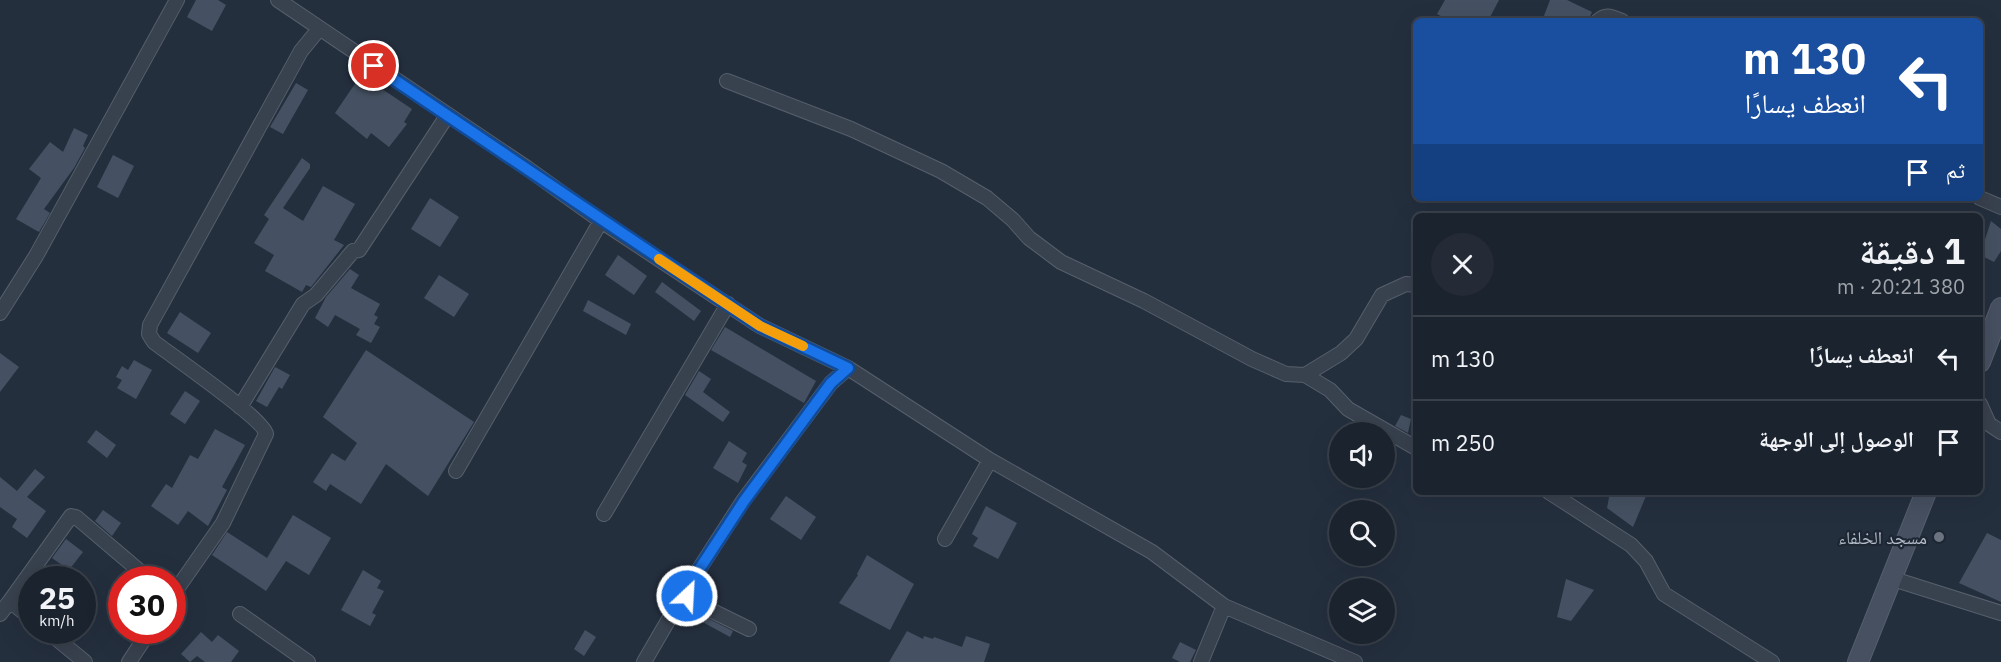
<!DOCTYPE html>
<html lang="ar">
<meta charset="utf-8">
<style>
body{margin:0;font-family:"IBM Plex Sans","Noto Naskh Arabic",sans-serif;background:#242b36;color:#f1f3f6;direction:rtl;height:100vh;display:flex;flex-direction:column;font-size:22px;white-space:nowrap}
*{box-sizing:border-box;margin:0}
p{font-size:20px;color:#a0a4aa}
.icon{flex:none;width:33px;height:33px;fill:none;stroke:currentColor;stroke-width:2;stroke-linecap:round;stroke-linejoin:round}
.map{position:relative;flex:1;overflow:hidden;direction:ltr}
.panel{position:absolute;left:1413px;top:213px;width:570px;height:282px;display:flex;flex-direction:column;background:#1b232e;border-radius:9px;box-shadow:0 6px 24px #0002,0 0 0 2px #39404a;direction:rtl}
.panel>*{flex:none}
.top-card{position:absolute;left:1413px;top:18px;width:570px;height:183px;border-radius:9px;box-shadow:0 6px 24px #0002,0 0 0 2px #39404a;direction:rtl;background:#1a4fa0;color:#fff;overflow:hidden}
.tools{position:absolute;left:1329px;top:422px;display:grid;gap:12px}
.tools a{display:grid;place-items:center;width:66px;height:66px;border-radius:50%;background:#1b232e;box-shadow:0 6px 24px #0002,0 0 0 2px #39404a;font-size:30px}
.speed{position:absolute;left:18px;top:566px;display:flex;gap:12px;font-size:30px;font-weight:700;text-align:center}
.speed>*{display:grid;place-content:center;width:78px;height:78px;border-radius:50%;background:#1b232e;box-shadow:0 6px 24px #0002,0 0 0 2px #39404a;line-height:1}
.speed small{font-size:15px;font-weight:400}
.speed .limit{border:9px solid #d22;background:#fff;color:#111}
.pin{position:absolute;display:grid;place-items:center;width:51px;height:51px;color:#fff;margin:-26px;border:3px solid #fff;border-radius:50%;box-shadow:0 2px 6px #0007}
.me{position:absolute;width:66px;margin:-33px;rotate:25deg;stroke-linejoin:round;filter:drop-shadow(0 0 4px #0008)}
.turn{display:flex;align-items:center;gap:21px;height:126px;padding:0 18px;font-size:27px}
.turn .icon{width:78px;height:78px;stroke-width:2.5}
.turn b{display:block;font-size:42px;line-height:51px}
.then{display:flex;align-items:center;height:57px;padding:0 18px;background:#0003;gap:12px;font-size:22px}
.round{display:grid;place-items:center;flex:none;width:63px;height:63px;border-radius:32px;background:#242b36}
.summary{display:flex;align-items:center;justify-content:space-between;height:102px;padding:0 18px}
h1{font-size:36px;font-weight:700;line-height:45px}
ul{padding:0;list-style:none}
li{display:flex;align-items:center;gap:18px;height:84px;padding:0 18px;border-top:2px solid #39404a}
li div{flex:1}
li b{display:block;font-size:22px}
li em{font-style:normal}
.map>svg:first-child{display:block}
.building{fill:#455162}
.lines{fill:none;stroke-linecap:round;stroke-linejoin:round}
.street-casing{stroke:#565f6c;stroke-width:16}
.secondary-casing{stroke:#565f6c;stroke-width:22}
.street{stroke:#38414e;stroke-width:14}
.secondary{stroke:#465061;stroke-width:20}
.route-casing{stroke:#114b97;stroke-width:15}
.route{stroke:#1a73e8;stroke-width:10}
.slow{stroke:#f59e0b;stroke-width:10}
.worship-dot{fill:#6b7280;stroke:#1d2633;stroke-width:2}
.labels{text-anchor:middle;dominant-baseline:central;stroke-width:4.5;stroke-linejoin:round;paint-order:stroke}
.poi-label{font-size:18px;fill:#b4bcc9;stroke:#1d2633;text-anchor:end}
</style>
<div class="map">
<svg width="2001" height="662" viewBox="0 0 2001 662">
<rect width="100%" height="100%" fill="#242f3e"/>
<!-- building -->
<path class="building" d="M196 0H218L226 5 212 31 187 17Z
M1445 0H1499L1488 21H1450L1437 14Z
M1550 0H1567L1592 12 1588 21H1542Z
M361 75 412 109 404 122 407 124 389 147 371 133 367 139 335 113Z
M296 83 308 90 283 134 270 127Z
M74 128 88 135 83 146 85 148 74 168 44 209 50 213 39 232 16 219 41 178 29 169 50 142 63 152Z
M113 155 134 166 118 198 97 187Z
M302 158 310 164V168L283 208 303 221 323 186 355 204 334 240 344 245 311 287 306 285 302 292 265 271 274 255 254 243 269 219 264 215Z
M430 198 459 217 440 247 411 229Z
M1991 221 2001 229V251L1994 262 1980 255Z
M618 255 647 276 634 295 605 275Z
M350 269 359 275 351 288 380 304 374 315 378 317 374 324 380 327 371 343 356 335 360 329 335 315 328 327 315 318 326 297Z
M439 275 469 294 454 317 424 298Z
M662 282 701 311 694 321 655 292Z
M588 300 631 324 626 335 583 311Z
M180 312 211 333 198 353 167 333Z
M725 327 816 381 804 403 711 350Z
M366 350 474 422 428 496 386 464 361 504 330 484 326 491 313 482 332 453 345 461 357 443 323 417Z
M0 353 19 367 0 392Z
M134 360 152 370 136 399 117 388 122 380 116 377 122 366 128 370Z
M275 367 290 375 282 389 279 387 267 407 256 401Z
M699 371 711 379 703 392 730 412 723 422 685 395Z
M185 391 200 401 185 424 170 414Z
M1401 415 1411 419 1408 433 1395 426Z
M215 429 245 445 222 487 227 490 208 526 188 511 178 525 151 506 166 484 172 488 190 455 198 459Z
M96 430 116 445 107 458 87 442Z
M729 441 747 453 742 462 747 465 738 483 713 468Z
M35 469 45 477 27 497 46 511 27 538 12 527 17 519 0 507V477L17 491Z
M1610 492H1636L1646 496 1633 527 1607 508Z
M786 496 816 517 801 540 770 519Z
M986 506 1017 523 998 559 973 546 978 538 972 534Z
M103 510 121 523 112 536 95 521Z
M293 515 331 538 309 575 286 561 266 591 212 555 227 532 267 558Z
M1987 533 2001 540V602L1959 583Z
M66 539 83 552 69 570 52 558Z
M867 555 914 584 890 630 839 603 858 575 857 574Z
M363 570 381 581 377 588 384 591 372 613 376 615 370 626 341 610Z
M1566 579 1594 590 1571 621 1557 617Z
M689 609 733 631 730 637 686 613Z
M585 630 596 637 584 656 574 649Z
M907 631 923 639 924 636 933 639 934 637 962 647 966 636 990 644 984 662H889Z
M201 632 212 642 218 635 239 651 231 662H205L197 656 190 662 181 654Z
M1180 642 1196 650 1190 662H1180L1172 658Z"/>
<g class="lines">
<!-- street casing -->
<g class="street-casing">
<path id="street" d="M278 0 527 168 601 221 760 326 848 368 990 460 1152 552 1224 606 1355 662
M1598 21C1606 13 1612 17 1622 21
M727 81 851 129 941 171 987 198 1013 220 1029 238 1061 262 1144 301 1252 359 1286 374 1305 375 1341 353 1356 339 1382 295 1406 284 1416 285
M1980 198 2001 207
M0 313 36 256 177 0
M1305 375 1330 390 1348 409 1416 448
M1980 404 1989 424 2001 432
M240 407 303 304 316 295 353 251 359 250 447 116
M456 471 601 221
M1549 492 1631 545 1646 561 1664 594 1772 662
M604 514 728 304
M945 539 990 460
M1890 578 2001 613
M172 596 223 523 266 434C264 419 172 356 154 342L149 334 150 325 301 51 319 29
M10 601 71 516 76 517 149 579
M0 614 10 601 32 619
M240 614 308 662
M749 629 692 601 687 596V588L743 501 831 383 848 368
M46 630 85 662
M129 662 150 630
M644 662 687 588
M1201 662 1224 606"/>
</g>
<!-- secondary casing -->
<g class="secondary-casing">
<path id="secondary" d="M1980 362 2001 308
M1858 662 1926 492"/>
</g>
<!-- street -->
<use href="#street" class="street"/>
<!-- secondary -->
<use href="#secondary" class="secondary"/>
</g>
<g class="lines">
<!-- route casing -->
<g class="route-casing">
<path id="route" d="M374 66 760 326 848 368 831 383 744 501 687 588V596"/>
</g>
<!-- route -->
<use href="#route" class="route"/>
<!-- slow -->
<path class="slow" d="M659 259 760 326 803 346"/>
</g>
<!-- markers -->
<circle class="worship-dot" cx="1939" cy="537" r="6"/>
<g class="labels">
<!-- poi labels -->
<g class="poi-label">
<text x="1927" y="537">مسجد الخلفاء</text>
</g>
</g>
</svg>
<div class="tools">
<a><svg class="icon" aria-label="sound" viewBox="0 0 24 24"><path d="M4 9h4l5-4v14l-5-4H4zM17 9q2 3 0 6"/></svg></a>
<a><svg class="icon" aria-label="search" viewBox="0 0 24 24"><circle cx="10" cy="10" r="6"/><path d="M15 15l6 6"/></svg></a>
<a><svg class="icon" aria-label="layers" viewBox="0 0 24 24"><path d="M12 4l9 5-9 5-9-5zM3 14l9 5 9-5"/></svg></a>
</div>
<div class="speed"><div>25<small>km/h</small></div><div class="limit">30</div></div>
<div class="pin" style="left:374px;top:66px;background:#d93025"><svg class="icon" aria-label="arrive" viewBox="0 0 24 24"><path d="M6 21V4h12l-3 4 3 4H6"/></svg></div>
<svg class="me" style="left:687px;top:596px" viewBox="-20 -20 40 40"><circle r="17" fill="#1a73e8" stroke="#fff" stroke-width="3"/><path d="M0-11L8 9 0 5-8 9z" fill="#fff"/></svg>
<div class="top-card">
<div class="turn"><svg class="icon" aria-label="left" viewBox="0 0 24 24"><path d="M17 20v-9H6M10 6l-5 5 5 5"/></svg><div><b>130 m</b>انعطف يسارًا</div></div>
<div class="then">ثم<svg class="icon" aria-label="arrive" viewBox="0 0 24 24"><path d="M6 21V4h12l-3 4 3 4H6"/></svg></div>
</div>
<section class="panel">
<div class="summary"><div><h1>1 دقيقة</h1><p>380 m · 20:21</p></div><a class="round"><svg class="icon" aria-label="close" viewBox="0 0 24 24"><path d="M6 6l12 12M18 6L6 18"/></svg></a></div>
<ul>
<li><svg class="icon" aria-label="left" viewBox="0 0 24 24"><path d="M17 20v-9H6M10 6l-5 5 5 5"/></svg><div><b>انعطف يسارًا</b></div><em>130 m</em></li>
<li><svg class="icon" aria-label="arrive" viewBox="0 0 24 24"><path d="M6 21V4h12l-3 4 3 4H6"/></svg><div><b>الوصول إلى الوجهة</b></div><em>250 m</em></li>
</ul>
</section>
</div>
